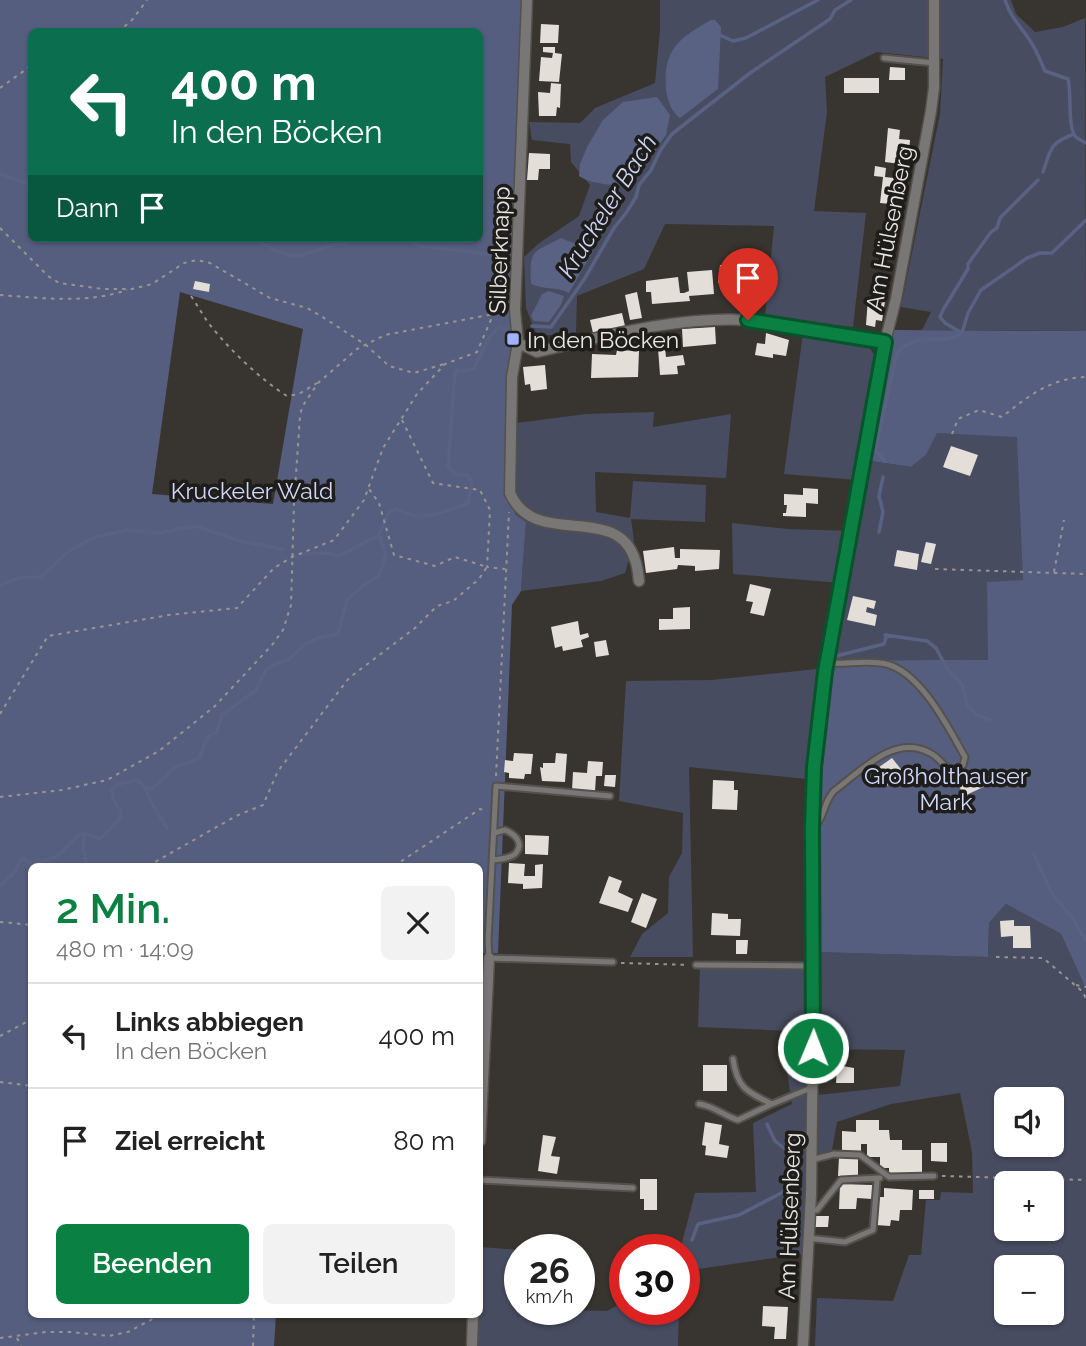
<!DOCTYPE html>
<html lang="de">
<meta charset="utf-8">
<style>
body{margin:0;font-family:Raleway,sans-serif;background:#f2f2f2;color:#222;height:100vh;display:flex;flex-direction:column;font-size:26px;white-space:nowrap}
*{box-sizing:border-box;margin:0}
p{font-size:23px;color:#767676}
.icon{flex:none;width:38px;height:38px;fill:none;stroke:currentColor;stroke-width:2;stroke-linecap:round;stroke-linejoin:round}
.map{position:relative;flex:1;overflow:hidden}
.side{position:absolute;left:28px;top:863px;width:455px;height:455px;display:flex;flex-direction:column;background:#fff;border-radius:10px;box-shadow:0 2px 5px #0004}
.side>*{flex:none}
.guide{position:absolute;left:28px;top:28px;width:455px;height:214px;border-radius:10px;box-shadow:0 2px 5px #0004;background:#0b6e4f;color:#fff;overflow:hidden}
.buttons{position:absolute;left:994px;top:1087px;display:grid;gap:14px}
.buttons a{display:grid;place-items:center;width:70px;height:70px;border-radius:10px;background:#fff;box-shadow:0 2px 5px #0004;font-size:35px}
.speed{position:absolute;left:504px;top:1234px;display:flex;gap:14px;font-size:35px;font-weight:700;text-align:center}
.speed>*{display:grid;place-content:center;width:91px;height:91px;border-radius:50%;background:#fff;box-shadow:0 2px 5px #0004;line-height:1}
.speed small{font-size:18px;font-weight:400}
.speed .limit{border:10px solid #d22;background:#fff;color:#111}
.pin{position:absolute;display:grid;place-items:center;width:60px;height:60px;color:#fff;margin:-72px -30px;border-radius:50% 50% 50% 0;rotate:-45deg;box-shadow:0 0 7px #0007}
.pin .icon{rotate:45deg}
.me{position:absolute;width:77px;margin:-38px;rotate:1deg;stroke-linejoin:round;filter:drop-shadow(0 0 5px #0008)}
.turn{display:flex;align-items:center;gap:24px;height:147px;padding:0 28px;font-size:32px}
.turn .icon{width:91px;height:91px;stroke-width:2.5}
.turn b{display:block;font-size:49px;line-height:60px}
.then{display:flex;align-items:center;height:66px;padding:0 28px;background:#0003;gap:14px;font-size:26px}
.round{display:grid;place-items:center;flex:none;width:74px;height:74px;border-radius:10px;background:#f2f2f2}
.overview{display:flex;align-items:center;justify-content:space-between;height:119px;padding:0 28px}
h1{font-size:42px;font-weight:600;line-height:52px;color:#0b8043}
.cta{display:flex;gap:14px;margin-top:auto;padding:14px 28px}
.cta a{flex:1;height:80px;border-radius:10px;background:#0b8043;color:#fff;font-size:28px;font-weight:600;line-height:80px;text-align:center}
.cta a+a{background:#f2f2f2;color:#222}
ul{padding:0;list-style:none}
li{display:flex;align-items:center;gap:21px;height:105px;padding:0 28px;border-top:2px solid #e0e0e0}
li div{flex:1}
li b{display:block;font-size:26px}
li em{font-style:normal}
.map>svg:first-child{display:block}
.green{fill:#474c60;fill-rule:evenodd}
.forest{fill:#565e7f;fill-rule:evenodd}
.water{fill:#5a6283}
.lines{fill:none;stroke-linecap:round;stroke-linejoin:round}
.stream{stroke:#5a6283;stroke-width:3.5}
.building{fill:#e3ded8}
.service-casing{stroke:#54514c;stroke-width:9}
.minor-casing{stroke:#54514c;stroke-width:13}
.path{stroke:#989591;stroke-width:2;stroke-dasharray:3.5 5;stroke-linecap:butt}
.service{stroke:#797775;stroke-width:5}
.minor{stroke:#797775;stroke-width:10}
.route-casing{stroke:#07532c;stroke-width:18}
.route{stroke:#0b8043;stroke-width:12}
.poi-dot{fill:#a1b3fd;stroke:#1e1d1a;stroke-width:2.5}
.labels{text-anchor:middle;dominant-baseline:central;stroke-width:7;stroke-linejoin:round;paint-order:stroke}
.street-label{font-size:23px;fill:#e8e5e2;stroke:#1e1d1a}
.poi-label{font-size:23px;fill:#e8e5e2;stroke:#1e1d1a;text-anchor:start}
.park-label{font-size:23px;fill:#d0d9fd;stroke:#1e1d1a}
.water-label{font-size:24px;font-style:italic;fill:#ccd6f9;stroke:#1e1d1a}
</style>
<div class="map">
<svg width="1086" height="1346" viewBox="0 0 1086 1346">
<rect width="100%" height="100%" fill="#383530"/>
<!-- green -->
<path class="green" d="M660 0H1011L1016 14 1035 32 1063 27 1085 18 1086 331 922 330 931 312 901 307 940 114 943 59 877 52 825 77 827 112 814 211 866 213 853 327 765 317 774 226 665 224 644 269 577 296 576 333 537 336 526 308 524 257 538 244 579 216 590 185 571 162 570 144 532 140 529 122 580 123 595 108 655 83 660 30Z
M803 333 868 345 876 358 857 480 784 474Z
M654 412 653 427 731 414 726 478 595 472 596 512 630 518 633 481 706 485 705 522 631 519 634 541 625 573 601 581 521 591 526 522 516 515 507 497 509 424 586 414Z
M937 432 1017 436 1086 662 988 645 989 660C936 659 884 662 831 658L871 461 911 467 926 455Z
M732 523 788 529 852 531 842 583 733 574Z
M817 669 807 779 689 767 693 957H630L642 934 668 913 669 877 682 853 683 813 619 801 626 681 712 680Z
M1006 904 1061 934 1086 989V1346H815L817 1298 893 1301 909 1255H921L926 1200H940L941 1192 973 1193 972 1152 960 1093 891 1104 837 1122 832 1150 807 1158 803 1254 698 1269 684 1296V1250H680L695 1193 756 1192 753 1123 792 1104 785 1059 790 1031 698 1027 700 968H808V1032L818 1095 900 1086 905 1050 819 1049 815 952 988 957 989 923ZM1006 1099H1052V1144H1006ZM1006 1183H1052V1228H1006ZM1006 1267H1052V1312H1006Z
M480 1247 520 1250V1309L607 1311 625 1301V1309H679L678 1346H477L478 1314H480Z"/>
<!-- forest -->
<path class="forest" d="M0 0H523L507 497 516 515 526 522 521 591 512 605 498 953H480V866H32V1314H276L274 1346H0ZM32 32H480V238H32ZM180 292 303 329 273 504 152 494Z
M894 330 1086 331V989L1061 934 1006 904 989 923 988 957 815 952 817 757 831 658C884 662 936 659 988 660L987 582 1023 580 1017 437 937 433 926 455 911 467 871 461Z"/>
<!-- water -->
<path class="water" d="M711 20H715L721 27 718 89 680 118C671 112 667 99 666 89 663 49 679 38 711 20Z
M657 97 670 115 666 135 631 184C618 187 590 184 579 176L580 164 587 147 603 120 623 102Z
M561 238 593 251 569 293C555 286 544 290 531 284 529 247 534 253 561 238Z
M549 291 564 296 561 305 549 322 534 321 531 316 542 294Z"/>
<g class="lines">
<!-- stream -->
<path class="stream" d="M1005 0C1010 16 1020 26 1029 39 1036 49 1040 60 1045 71L1068 79C1072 93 1067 128 1076 137 1076 138 1085 142 1086 143
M720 35 733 41 746 38 818 0
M1043 172C1051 148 1050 143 1074 134
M0 174 32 185
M253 238C269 246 286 260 305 254 323 249 326 244 347 243L350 238
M406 238 420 246 497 255
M532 326 551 327 585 278 614 228 626 213 636 197 639 185 651 170 660 151 672 134 750 73 830 19 835 10 851 0
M962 333 945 323 940 317 943 310 968 269V264L991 232 997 228 1000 218 1038 180
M885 461 875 450 897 353C918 330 940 347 962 333L968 313 981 290 1027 258 1040 253H1052L1086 220
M879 532 883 512 879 496 883 477
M300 554 327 553 339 556 379 535
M0 585 19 578 41 577 69 551 80 545 95 537 128 530 159 533 195 526 240 541 282 549
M885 635 927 641 936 648 946 667 963 686 967 705 976 714 990 720
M836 656 884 644 887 635
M145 787 150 800 167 828
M84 834 83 848 87 866
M1034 854 1051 892 1072 918 1086 941
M0 886 14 873 22 858 33 865C41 862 50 860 56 856 68 850 69 839 84 833L100 839 119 820 121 812 113 799 112 789 119 784 137 780 145 787 152 789 174 768 199 758 208 736 217 732 222 715 256 690 265 671 273 665 288 660 305 644 318 638 338 634 347 600 365 584 379 576 386 554 379 535 389 512 397 509C422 524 443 512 468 503L472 483 467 475 455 474 448 467 455 374 457 370 465 371 474 368 490 336 499 327 507 329
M692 1240 698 1224 739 1215 789 1189 792 1157 790 1153 775 1141 767 1124"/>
</g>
<!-- building -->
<path class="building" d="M541 24 559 25 558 43H540Z
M543 47H555V53L562 54 559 82 539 81 541 57 552 58 553 53 543 52Z
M890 67 905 68V80H889Z
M844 78H879V93H844Z
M551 83 561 84 560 108 557 107 556 116H539L538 92 550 93Z
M888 128 900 130 899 139 910 140 908 165 885 162Z
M529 153 550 154V169H539L538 180H527Z
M875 166 886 168 885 177 903 179 900 205 880 203 883 177 874 176Z
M720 265 728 266 727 278 741 279 742 266 770 269 769 279 760 278 759 297 726 295 727 283H718Z
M712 270 714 294 689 296 690 301 652 304 651 292H646V281L678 277 680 293H684L689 291 687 272Z
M195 281 210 284 209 292 193 289Z
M637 292 642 318 630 320 625 295Z
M868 298 885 301 882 321 876 320 875 327 866 325Z
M622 313 625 326 593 333 590 320Z
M715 327 716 344 683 347 682 329Z
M766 333 789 340 786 356 773 354V358L755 355 757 343 765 344Z
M665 347 666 357 683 355 685 365 677 366 678 374 660 375 658 348Z
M617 350 639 351 638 377 591 378 592 354 616 355Z
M545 365 547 389 531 391 530 384 525 385 523 367Z
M951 446 978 455 970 476 943 467Z
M803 488 818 489V504L806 503V517L783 516V513H786L787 505H784V494L803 495Z
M926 542 936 544 931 564 921 562Z
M674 547 675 558H680V549L720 550 719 569 695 571V566L678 565 677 569 646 573 643 551Z
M897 550 919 554 917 570 894 566Z
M750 584 771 589 764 616 750 613 753 602 746 601Z
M853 596 876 601 874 609 867 607 866 612 877 615 875 626 847 620Z
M690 607V629L659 630V619H673V608Z
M578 621 580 635 588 633 589 637 581 640 583 647 563 651 562 646 555 648 551 627Z
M606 640 609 655 596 657 594 642Z
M514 753 533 754 531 774H525L524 779 509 778V773L504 772 505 760 513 761Z
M556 753 567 754 565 782 542 781 540 767 543 768V763H555Z
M892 758 904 773 887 786 875 770Z
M588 761 603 762 602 776H596L595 791 572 790 573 772 587 773Z
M986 770 992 783 964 796 956 780 974 772 976 775Z
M605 775H616L615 787 604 786Z
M713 780 734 781V790H738L737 810 712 809Z
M525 835 549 836 548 855 525 854Z
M509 863 525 864 524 876H535V865L543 864 542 888 523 889V884L508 883Z
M609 876 622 881 618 892 633 899 628 912 599 903Z
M642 893 657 899 646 928 631 922Z
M712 913 728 914V919H741L740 936 711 935Z
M1014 920V926H1030L1031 948H1013V936L1001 937 1000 921Z
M736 940H748L747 954H736Z
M703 1065H727V1091H703Z
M837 1065 854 1068V1083H836Z
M856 1120H879V1130H889L890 1140H902V1150H922V1176H889V1168H880V1157H867V1144H861V1152H842V1131L856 1132Z
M705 1122 722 1125 719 1144 729 1146 727 1158 705 1155 706 1146 702 1145Z
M543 1135 556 1137 551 1156 560 1157 557 1174 538 1171Z
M931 1143H947V1162L931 1161Z
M839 1157 858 1158V1176H838Z
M640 1179H657V1210H644V1199H640Z
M840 1184 872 1185V1199L857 1198 856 1209H839Z
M884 1188 913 1190 912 1210H900L899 1221 891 1220 890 1226 876 1225 878 1197H884Z
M919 1190H934V1199H919Z
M816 1216H829L828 1227H815Z
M763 1306 788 1307 786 1339H774L775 1327 762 1326Z"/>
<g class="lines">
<!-- service casing -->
<g class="service-casing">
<path id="service" d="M884 58 934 63
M610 796 496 786 488 941 489 958 613 962
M812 828C825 820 823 802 834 791 861 771 895 733 930 753 939 757 943 766 951 771L963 765 965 757C949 729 921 672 886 664 867 659 846 665 827 663
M493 860C499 859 511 859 516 853 524 843 515 834 505 830L494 833
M696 965 812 966
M733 1059C737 1088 747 1092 772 1104L811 1088
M699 1104C714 1106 724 1116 738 1120L772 1104
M811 1160 834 1154 860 1155 889 1177 934 1176
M480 1180 633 1188
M810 1210H817L841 1180 880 1178
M808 1238 845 1242 873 1230 877 1180"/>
</g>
<!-- minor casing -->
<g class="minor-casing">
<path id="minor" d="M527 0 515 310 518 343 512 377 510 493C534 550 617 501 635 560 638 567 638 575 639 581
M518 343 537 352C605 336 677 316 748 320 793 323 840 334 885 342
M480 1141 489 958
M472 1346 473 1314
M803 1346 811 1194 813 1027 812 828 814 767 825 672 885 342 896 299 931 111 934 88V0"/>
</g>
<!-- path -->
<path class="path" d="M118 32 132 20 147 0
M0 88 32 65
M0 228 48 276 59 283 103 289H132L152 284 184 263 197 260 210 263 270 298 307 308 321 316 366 345 389 366 414 373 444 364
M0 295C42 298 86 304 127 290
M191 296C198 306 203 316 210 325 229 349 261 380 287 396L299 394 317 383
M402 420 433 483 480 490 490 510 487 567 505 569
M952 434 958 419 979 410 1002 417C1028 396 1051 378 1086 377
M935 569 1086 574
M1054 572 1064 520
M0 714 48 636 169 615 237 608 274 568 292 557 334 540 364 500 383 448 417 394 445 364 477 352 493 315
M496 776 509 512
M0 797 62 790 107 780 159 751 215 706 272 645 283 630 291 605 294 503 300 416 302 407 318 383 357 349 385 335 504 312
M148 866 236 816 263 805 278 771 349 678 415 628 437 606 453 601 479 579 487 567 455 557 435 566 394 555 379 503 369 489
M394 866 480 809 487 811
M0 922 32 925
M996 957 1043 958 1083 992 1086 999
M621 963 689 965
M1076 985 1086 987
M0 1036 32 1019
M0 1082 32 1086
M942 1176 1086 1180
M0 1338 46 1332H71L109 1336 128 1332 162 1314
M17 1338 21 1346
M253 1346 254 1314"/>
<!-- service -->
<use href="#service" class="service"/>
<!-- minor -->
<use href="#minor" class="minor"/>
</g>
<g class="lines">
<!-- route casing -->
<g class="route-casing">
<path id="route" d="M748 320 885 342 825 672 814 767 812 828 813 1048"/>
</g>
<!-- route -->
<use href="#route" class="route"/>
</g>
<!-- markers -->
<rect class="poi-dot" x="506" y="332" width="14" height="14" rx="3.5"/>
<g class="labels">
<!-- street labels -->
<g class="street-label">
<text transform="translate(889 228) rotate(-79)">Am Hülsenberg</text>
<text transform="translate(499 250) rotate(-88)">Silberknapp</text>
<text transform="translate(789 1216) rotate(-88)">Am Hülsenberg</text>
</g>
<!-- poi labels -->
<g class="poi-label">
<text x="527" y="339">In den Böcken</text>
</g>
<!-- park labels -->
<g class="park-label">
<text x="252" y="490">Kruckeler Wald</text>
<text x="946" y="775">Großholthauser<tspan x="946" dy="26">Mark</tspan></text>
</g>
<!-- water labels -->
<g class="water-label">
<text transform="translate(607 206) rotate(-58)">Kruckeler Bach</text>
</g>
</g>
</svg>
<div class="buttons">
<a><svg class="icon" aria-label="sound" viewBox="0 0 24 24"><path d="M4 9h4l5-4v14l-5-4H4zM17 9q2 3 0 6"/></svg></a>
<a>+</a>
<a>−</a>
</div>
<div class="speed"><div>26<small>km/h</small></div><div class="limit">30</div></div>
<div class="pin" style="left:748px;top:320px;background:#d93025"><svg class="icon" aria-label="arrive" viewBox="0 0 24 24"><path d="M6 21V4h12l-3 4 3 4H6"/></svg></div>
<svg class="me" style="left:813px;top:1048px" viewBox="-20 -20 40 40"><circle r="17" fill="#0b8043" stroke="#fff" stroke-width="3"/><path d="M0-11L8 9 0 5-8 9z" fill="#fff"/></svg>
<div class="guide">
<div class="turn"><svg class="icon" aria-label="left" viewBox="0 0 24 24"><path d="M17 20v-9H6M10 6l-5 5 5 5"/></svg><div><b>400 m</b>In den Böcken</div></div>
<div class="then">Dann<svg class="icon" aria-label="arrive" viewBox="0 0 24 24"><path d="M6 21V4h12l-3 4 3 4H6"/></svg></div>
</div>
<section class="side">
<div class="overview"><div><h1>2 Min.</h1><p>480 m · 14:09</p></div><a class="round"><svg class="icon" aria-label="close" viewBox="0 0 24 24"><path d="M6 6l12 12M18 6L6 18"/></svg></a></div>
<ul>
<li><svg class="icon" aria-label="left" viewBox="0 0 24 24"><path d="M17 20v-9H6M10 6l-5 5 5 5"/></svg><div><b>Links abbiegen</b><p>In den Böcken</p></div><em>400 m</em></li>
<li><svg class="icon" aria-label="arrive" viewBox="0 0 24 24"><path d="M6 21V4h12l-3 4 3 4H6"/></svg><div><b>Ziel erreicht</b></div><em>80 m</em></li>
</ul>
<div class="cta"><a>Beenden</a><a>Teilen</a></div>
</section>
</div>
